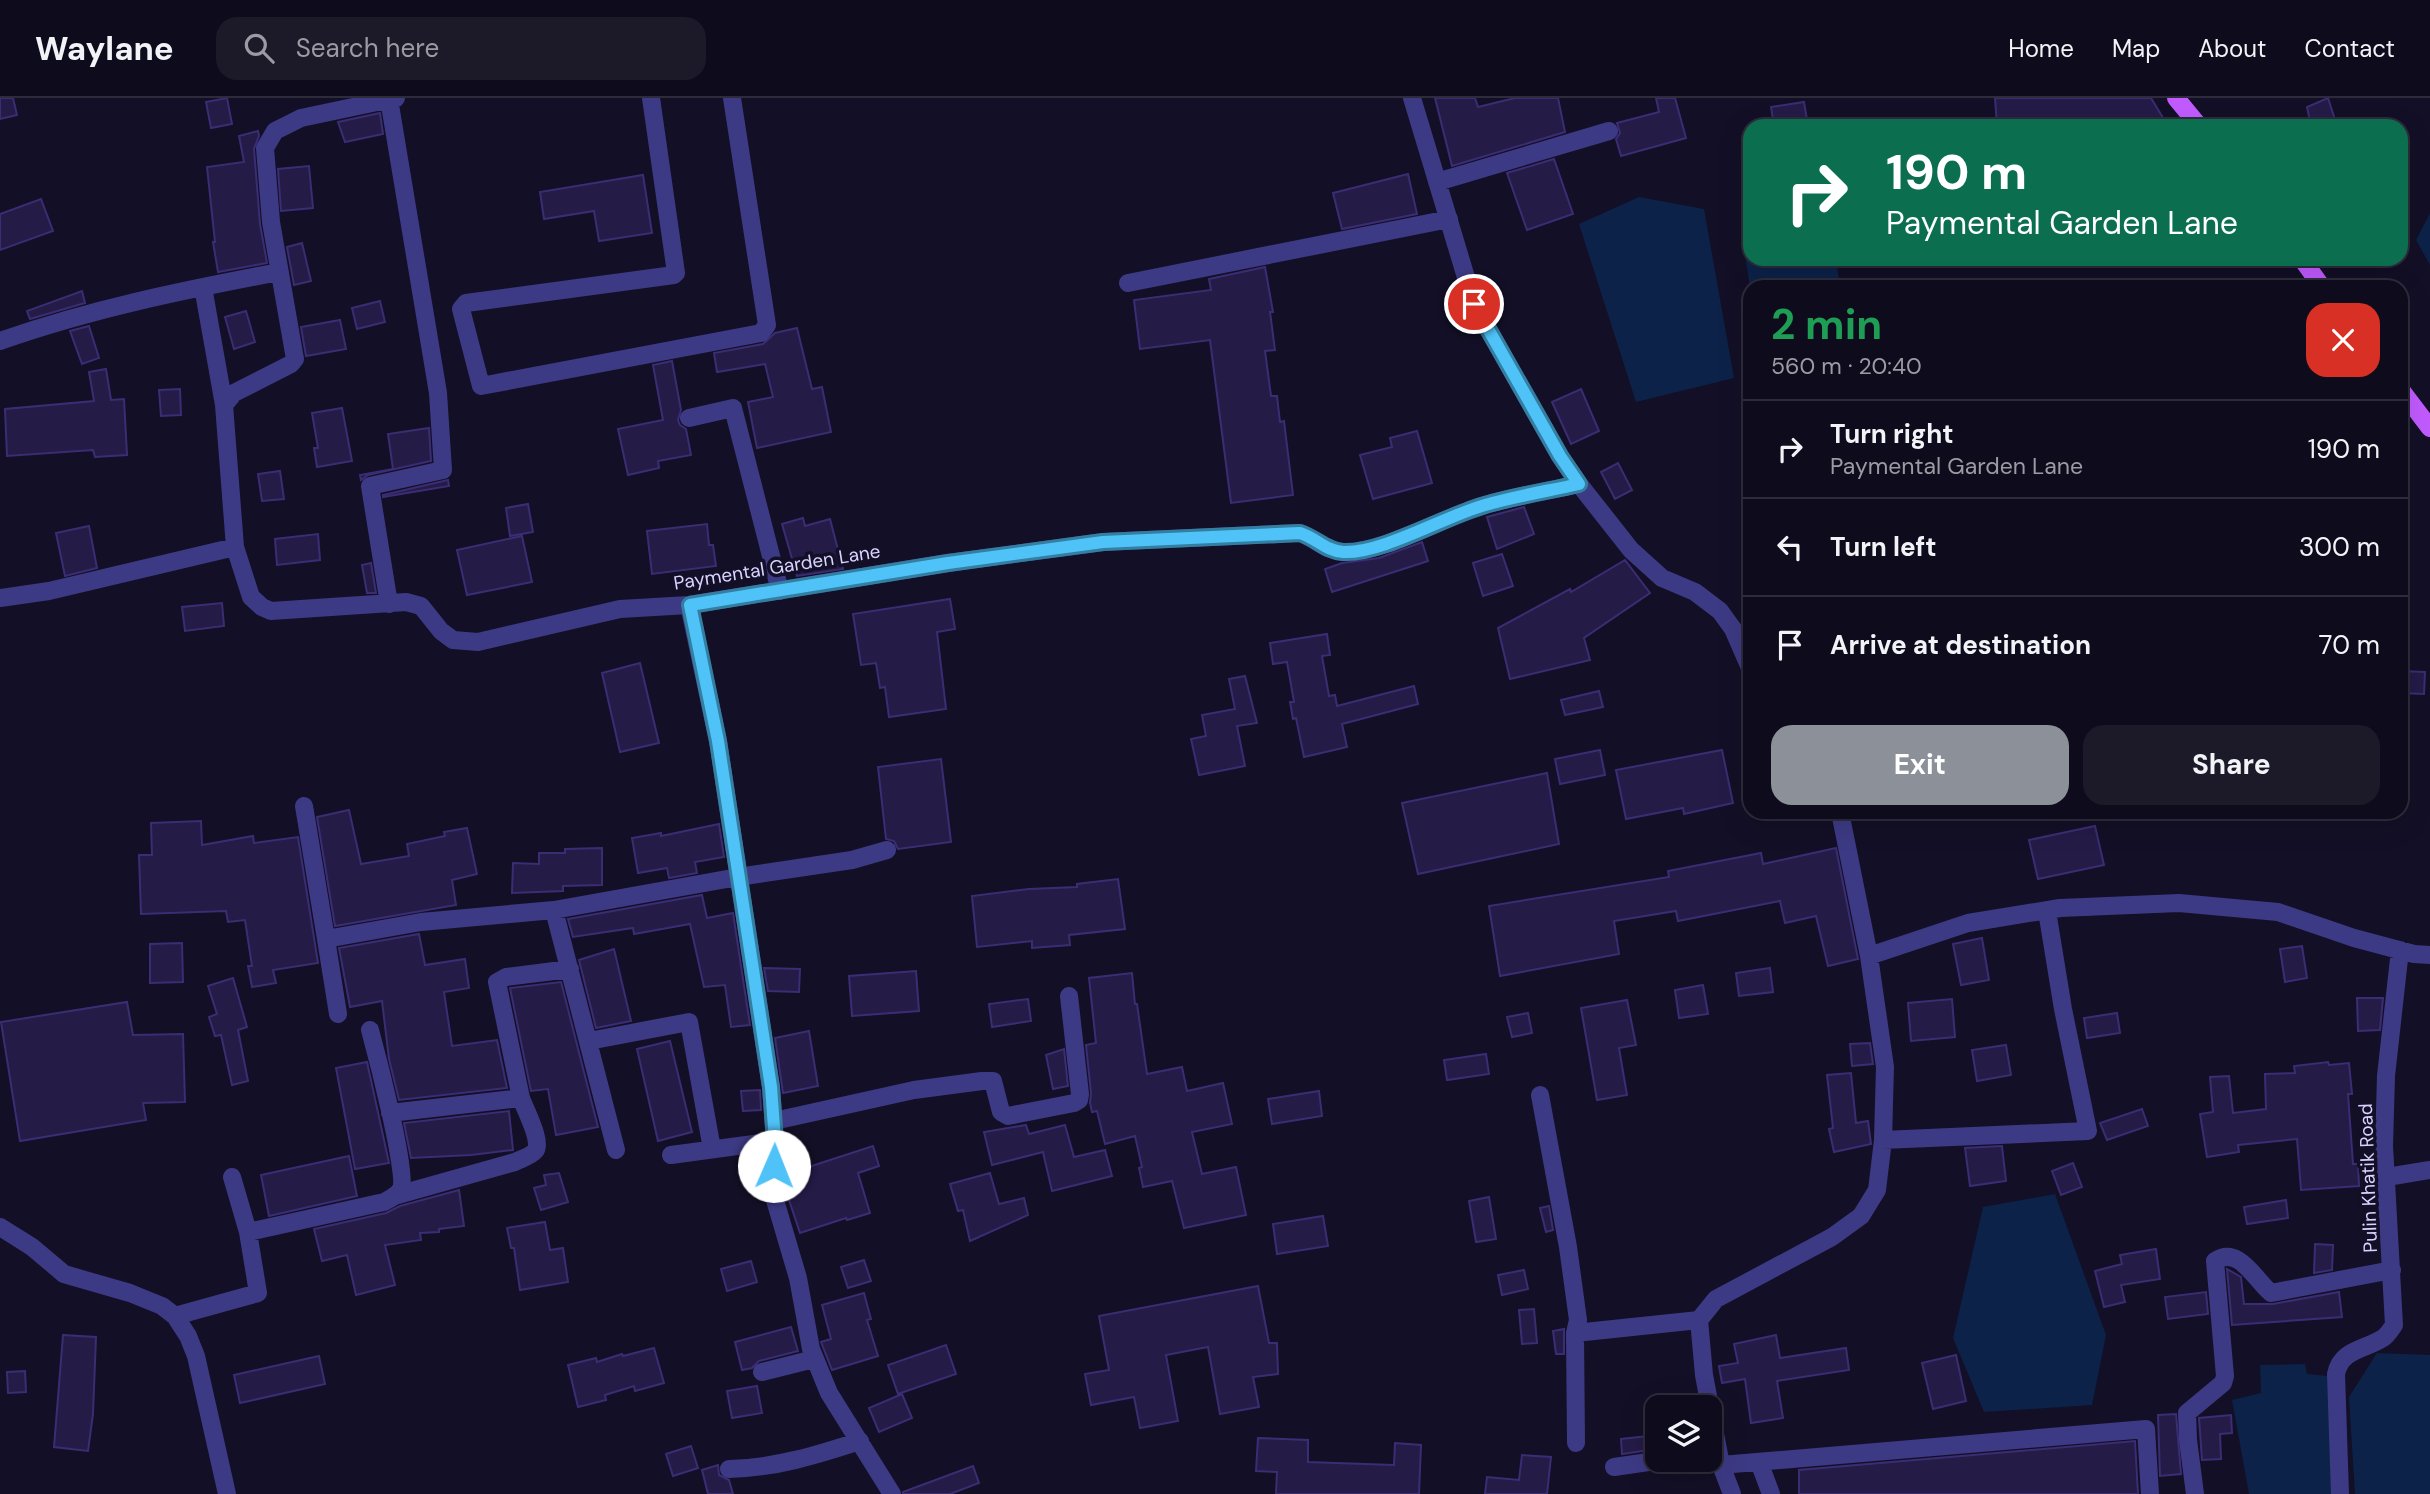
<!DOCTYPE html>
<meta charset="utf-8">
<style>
body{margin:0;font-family:"DM Sans",sans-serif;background:#1c1929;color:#f1f3f6;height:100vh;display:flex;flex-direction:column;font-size:26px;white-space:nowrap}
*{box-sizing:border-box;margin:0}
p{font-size:23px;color:#9b9ba3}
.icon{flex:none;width:38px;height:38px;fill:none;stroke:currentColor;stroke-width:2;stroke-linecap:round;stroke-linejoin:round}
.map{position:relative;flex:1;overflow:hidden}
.details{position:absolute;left:1743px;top:182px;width:665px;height:539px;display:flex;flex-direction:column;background:#0e0b1c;border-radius:21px;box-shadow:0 7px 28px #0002,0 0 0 2px #2e2b3b}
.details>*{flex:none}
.top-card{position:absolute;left:1743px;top:21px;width:665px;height:147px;border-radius:21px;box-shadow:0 7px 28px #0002,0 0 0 2px #2e2b3b;background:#0b6e4f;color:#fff;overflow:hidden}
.fabs{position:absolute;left:1645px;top:1297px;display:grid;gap:14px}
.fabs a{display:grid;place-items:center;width:77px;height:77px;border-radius:14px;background:#0e0b1c;box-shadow:0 7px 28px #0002,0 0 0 2px #2e2b3b;font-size:35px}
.pin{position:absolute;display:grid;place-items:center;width:60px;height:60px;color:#fff;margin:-30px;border:4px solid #fff;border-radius:50%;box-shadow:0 2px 7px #0007}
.me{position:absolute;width:77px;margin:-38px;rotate:1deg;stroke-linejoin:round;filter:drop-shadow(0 0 5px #0008)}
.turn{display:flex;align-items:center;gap:24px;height:147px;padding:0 28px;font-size:32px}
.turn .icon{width:91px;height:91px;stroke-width:2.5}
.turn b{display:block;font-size:49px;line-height:60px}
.round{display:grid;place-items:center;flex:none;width:74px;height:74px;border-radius:21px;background:#1c1929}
.head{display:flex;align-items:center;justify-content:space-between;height:119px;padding:0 28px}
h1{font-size:42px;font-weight:700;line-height:52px;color:#1e9e55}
.button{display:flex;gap:14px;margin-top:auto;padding:14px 28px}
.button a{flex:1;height:80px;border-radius:21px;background:#8c9099;color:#fff;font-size:28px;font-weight:700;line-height:80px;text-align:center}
.button a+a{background:#1c1929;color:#f1f3f6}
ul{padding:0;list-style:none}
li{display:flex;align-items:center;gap:21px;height:98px;padding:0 28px;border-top:2px solid #2e2b3b}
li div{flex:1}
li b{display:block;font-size:26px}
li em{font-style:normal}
header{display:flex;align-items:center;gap:42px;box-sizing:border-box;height:98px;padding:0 35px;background:#0e0b1c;border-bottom:2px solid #2e2b3b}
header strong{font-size:33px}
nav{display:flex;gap:38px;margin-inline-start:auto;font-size:24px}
.search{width:490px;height:63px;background:#1c1929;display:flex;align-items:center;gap:18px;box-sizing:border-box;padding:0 24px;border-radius:21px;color:#9b9ba3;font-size:26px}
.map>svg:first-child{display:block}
.water{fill:#0c2248}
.building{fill:#241b47;stroke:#3b2d73;stroke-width:2}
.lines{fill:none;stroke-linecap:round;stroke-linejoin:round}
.minor{stroke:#3d3a85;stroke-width:18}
.major{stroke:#c25bff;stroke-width:18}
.route-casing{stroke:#337fa1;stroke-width:18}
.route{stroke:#4fc3f7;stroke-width:12}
.labels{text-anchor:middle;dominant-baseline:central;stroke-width:7;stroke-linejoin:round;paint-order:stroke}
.street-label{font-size:19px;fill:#d9d4ff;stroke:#130f26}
</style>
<header>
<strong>Waylane</strong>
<div class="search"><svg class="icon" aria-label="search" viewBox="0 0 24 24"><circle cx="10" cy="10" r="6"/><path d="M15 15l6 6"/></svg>Search here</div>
<nav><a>Home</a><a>Map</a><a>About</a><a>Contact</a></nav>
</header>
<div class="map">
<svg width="2430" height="1396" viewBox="0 0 2430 1396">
<rect width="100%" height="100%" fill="#130f26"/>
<!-- water -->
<path class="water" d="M1639 99 1704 111 1734 280 1636 304 1579 126Z
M2430 115V167L2416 142Z
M1750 128V161H1836L1840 189 1750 190 1741 129Z
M2055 1096 2106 1237 2092 1307 1984 1314 1953 1240 1983 1109Z
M2377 1255 2430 1257V1396H2355L2349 1299Z
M2305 1266 2307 1276 2329 1278 2337 1396H2249L2232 1302 2261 1295 2260 1267Z"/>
<!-- building -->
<path class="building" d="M0 0H13L17 17 0 21Z
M227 0 232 26 211 30 206 4Z
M1435 0H1475L1478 9 1515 0H1558L1565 34 1452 68Z
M1656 0H1675L1686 40 1621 58 1616 41 1620 35 1617 25 1659 14Z
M1995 0H2151L2168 28H1997Z
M2328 0 2337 28H2311L2307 9Z
M1804 4 1808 28H1774L1771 9Z
M380 15 383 36 345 44 338 24Z
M258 33 259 38 254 51 260 126 267 165 218 174 213 144H215L207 69 244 64 239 38Z
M1554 61 1573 116 1527 132 1507 75Z
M309 68 313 110 281 113 278 71Z
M1408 76 1417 116 1342 131 1333 95Z
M643 77 652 135 599 143 594 113 544 121 540 94Z
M41 101 53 133 0 152V116Z
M302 145 311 183 294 187 287 149Z
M1265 169 1273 214H1270L1275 252 1265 253 1271 298H1277L1280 324 1284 323 1293 397 1231 405 1210 242 1140 251 1134 202 1211 192 1209 181Z
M82 193 85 205 30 221 27 213Z
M380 203 385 224 357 231 352 210Z
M246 213 255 244 234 251 225 219Z
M340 222 346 251 306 258 301 229Z
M89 228 99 260 82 266 70 233Z
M797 230 812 291 822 289 831 334 757 350 748 304 773 299 765 266 717 274 714 255 763 246 775 235Z
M672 263 681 312 678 322 680 327 686 331 691 357 658 363 659 370 628 377 618 331 663 322 653 267Z
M106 271 111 302 124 301 127 357 95 359 93 352 7 358 5 311 94 303 89 274Z
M180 291 181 317 161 318 159 292Z
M1581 291 1599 333 1571 346 1552 304Z
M342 310 352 363 317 369 314 350H318L312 315Z
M429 330 431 363 368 377 361 382 360 377 393 371 388 336Z
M1417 333 1432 385 1373 401 1360 357 1392 349 1390 340Z
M1618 365 1632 392 1615 401 1601 374Z
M280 373 284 401 262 403 258 376Z
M448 382 449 388 383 399V397Z
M528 406 533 434 510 438 506 410Z
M1524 409 1534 436 1497 451 1487 419Z
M803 420 805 428 830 421 843 471 797 478 782 426Z
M707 426 709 447H713L716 468 652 476 647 433Z
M89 428 97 470 65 478 56 435Z
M318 436 320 462 277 467 275 441Z
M522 438 532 484 467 497 457 452Z
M1422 444 1428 463 1332 494 1325 471 1342 465 1379 460Z
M1502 456 1513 488 1483 498 1473 465Z
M1625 462 1650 495 1584 540 1590 562 1510 581 1498 530 1570 491 1571 494Z
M371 465 376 495H367L362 467Z
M950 501 955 531 937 534 946 611 889 619 885 589 880 590 876 565 861 567 853 516Z
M222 505 224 528 185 533 182 509Z
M1327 536 1330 557 1322 558 1329 598 1335 597 1337 608 1414 588 1418 606 1342 626 1347 649 1304 659 1296 620 1293 621 1290 604H1294L1287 564 1273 566 1270 545Z
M640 565 659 645 620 654 602 575Z
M2401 573 2425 574 2424 596 2401 595Z
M1245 578 1257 625 1237 628 1245 668 1199 677 1191 641 1206 638 1202 617 1235 611 1229 581Z
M1599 593 1603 609 1565 617 1561 602Z
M1600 652 1605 677 1560 686 1555 661Z
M1722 652 1733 705 1684 716 1683 710 1626 721 1616 672Z
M941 661 951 744 898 751 894 743 886 741 878 669Z
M1547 675 1559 746 1418 776 1402 705Z
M349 712 361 766 409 758 407 746 445 738 444 734 467 730 477 776 452 782 456 807 335 828 317 719Z
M201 723 202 747 253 738 254 745 298 739 318 865 273 872 276 885 252 889 248 868H252L245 822 228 824 226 813 141 816 139 757H152L151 725Z
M719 726 724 759 695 764 697 775 669 780 667 770 638 775 632 740 661 735V738Z
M2095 728 2104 767 2038 781 2029 742Z
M602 750V787L563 788V793L512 795 513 765 539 766V755H565V751Z
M1836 750 1858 861 1828 868 1816 818 1785 825 1780 803 1678 823 1676 813 1614 823 1619 856 1500 878 1489 808 1669 779 1668 773 1761 755 1763 766Z
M1118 781 1125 831 1069 837 1070 847 1032 850V843L977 849 972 798 1029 791 1077 789V786Z
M702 797 707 820 733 815 750 927 731 929 725 887 704 889 690 826 634 836 633 830 573 839 568 821Z
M419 836 425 867 465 861 469 890 444 894 452 948 497 942 507 990 399 1002 389 961 382 903 350 909 339 850Z
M1982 840 1989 882 1961 887 1953 846Z
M182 845 183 884 150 885V846Z
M2302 848 2307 880 2285 884 2280 851Z
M614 851 631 923 596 930 579 862Z
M764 870 800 871 799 894 768 893Z
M1770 870 1773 894 1739 898 1736 875Z
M916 873 919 913 852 918 849 878Z
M1132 875 1135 906H1137L1147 976 1182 969 1187 993 1223 985 1232 1026 1192 1034 1202 1076 1236 1069 1246 1117 1184 1130 1172 1083 1143 1089 1139 1070 1142 1069 1135 1038 1105 1046 1097 1013 1092 1014 1090 1005 1091 995 1086 947 1096 945 1089 880Z
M233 880 247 929 238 932 248 983 232 987 221 937 215 938 209 919 217 916 208 888Z
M561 884 598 1029 556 1037 548 991 531 993 510 890Z
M1703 887 1708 916 1679 920 1675 892Z
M2357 900H2383L2380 932 2358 933Z
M1028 901 1031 923 992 929 989 906Z
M1952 901 1955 939 1911 943 1908 905Z
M1627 902 1636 947 1619 950 1627 997 1597 1002 1581 910Z
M127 904 133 937 183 936 185 1004 143 1005 146 1022 20 1043 1 924Z
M1528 915 1532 935 1512 939 1507 919Z
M2117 915 2120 935 2087 940 2084 920Z
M809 933 818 988 783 995 775 940Z
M670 943 692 1034 658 1043 637 951Z
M1870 945 1873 966 1852 968 1850 946Z
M2006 947 2011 977 1977 983 1972 952Z
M1064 951 1068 988 1053 991 1046 957Z
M1486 956 1489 976 1447 982 1444 962Z
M367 964 389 1065 355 1071 336 970Z
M2328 964 2329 967 2349 965 2352 996H2348L2353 1066H2358L2359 1088 2301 1092 2297 1041 2238 1047 2239 1054 2207 1059 2200 1016 2213 1014 2210 979 2229 978 2233 1015 2266 1011 2265 976 2295 975 2294 968Z
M1851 975 1856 1025 1868 1023 1871 1046 1834 1054 1829 1031 1833 1030 1827 977Z
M760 992 761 1012 743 1013 741 993Z
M1319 993 1322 1018 1272 1026 1268 1001Z
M2142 1011 2148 1028 2107 1042 2100 1025Z
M509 1013 513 1052 471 1057 411 1060 404 1025Z
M1026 1027 1029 1036 1065 1027 1074 1059 1105 1052 1112 1078 1052 1093 1043 1054 992 1067 984 1034Z
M873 1048 879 1068 858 1075 870 1115 847 1122 846 1120 800 1135 789 1102 784 1077Z
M2002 1048 2006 1083 1970 1088 1965 1050Z
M349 1058 357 1098 269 1118 261 1077Z
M2073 1065 2082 1089 2061 1097 2052 1073Z
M559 1075 568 1104 541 1112 534 1090 546 1087 544 1077Z
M990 1075 999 1106 1024 1100 1028 1117 970 1143 963 1112 958 1113 950 1086Z
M459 1092 464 1128 439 1131V1134L420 1135 421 1142 385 1147 395 1187 356 1197 347 1157 322 1163 314 1131 386 1115 400 1108Z
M1489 1099 1496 1141 1476 1144 1469 1103Z
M2286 1102 2288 1120 2247 1126 2244 1109Z
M1549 1108 1553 1132 1546 1134 1540 1110Z
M1323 1118 1328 1148 1277 1156 1273 1126Z
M545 1124 550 1152 563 1150 568 1184 520 1192 514 1150H511L507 1130Z
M2315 1146 2333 1147 2332 1172 2314 1175Z
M2156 1151 2160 1181 2121 1187 2125 1204 2104 1209 2095 1173 2122 1166 2120 1157Z
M864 1162 871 1183 848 1190 841 1169Z
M751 1163 757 1184 727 1193 721 1171Z
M2227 1171 2241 1179 2244 1206H2273L2339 1194 2342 1219 2232 1227Z
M1524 1172 1528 1191 1502 1197 1498 1177Z
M1258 1188 1269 1245H1277L1278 1276 1253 1279 1259 1309 1220 1316 1208 1249 1166 1257 1178 1323 1140 1330 1134 1299 1091 1307 1085 1276 1109 1272 1099 1218Z
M2206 1194 2208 1216 2168 1221 2165 1199Z
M864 1195 871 1221 867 1222 878 1258 832 1272 821 1244 831 1241 822 1207Z
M1534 1211 1537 1245 1522 1246 1519 1212Z
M791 1229 798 1253 759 1263 752 1270 742 1272 735 1244Z
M1564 1231V1256H1556L1553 1233Z
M63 1237 96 1239 93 1316 88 1353 54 1349Z
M1776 1237 1780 1260 1846 1250 1849 1272 1777 1283 1783 1320 1751 1325 1745 1281 1722 1285 1719 1268 1738 1265 1734 1246Z
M946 1247 956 1276 898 1296 888 1267Z
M654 1250 664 1285 635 1293 634 1288 605 1297 606 1302 578 1309 568 1267 596 1260 597 1264 622 1256 623 1258Z
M1956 1257 1966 1303 1933 1311 1922 1265Z
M319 1258 325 1286 240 1305 234 1277Z
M25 1273 26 1294 8 1295 7 1274Z
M757 1288 762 1315 732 1320 727 1293Z
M902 1296 912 1320 879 1334 869 1310Z
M2176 1316 2181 1376 2160 1378 2158 1317Z
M2231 1317 2232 1335 2220 1336 2221 1361 2202 1362 2199 1320Z
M1657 1337V1351L1622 1356 1621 1341Z
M1258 1340 1308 1342V1364L1394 1367 1395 1345 1421 1347 1419 1396H1276L1277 1374 1256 1373Z
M2135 1343 2138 1396H1799V1372Z
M691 1348 698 1370 673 1378 666 1356Z
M1522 1357 1551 1359 1547 1396H1485L1487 1379 1519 1382Z
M718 1367 719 1377 729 1382 733 1396H708L702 1372Z
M973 1368 979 1385 950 1396H903V1394Z"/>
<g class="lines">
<!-- minor -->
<path class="minor" d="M396 0 301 20 275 33 265 50 271 124 295 261 291 266 234 295 224 307 235 449 251 499 262 509 271 513 406 504 421 508 441 533 453 542 478 544 620 511 689 507 948 465 1103 444 1300 435C1315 440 1325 453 1343 454 1382 456 1445 418 1485 407 1515 398 1548 393 1579 386
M651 0 676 175 674 177 466 205 461 211 481 288 761 235 767 227 732 0
M1412 0 1474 206 1560 358 1579 386 1631 452 1662 480 1695 494 1720 513 1733 531 1750 570
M1437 84 1609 33
M1128 185 1449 121
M203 189 224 307
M0 243C91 211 184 192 279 174
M689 320 733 310 780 493
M0 500 49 493 235 449
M389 506 370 388 443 372 438 295 389 1
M689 507 718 643 771 990 775 1043 772 1092 798 1180 811 1251 829 1295 892 1396
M304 708 326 841 421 824 554 812
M326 841 338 916
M1869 858 1968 825 2060 810 2179 805 2278 814 2354 840 2414 856 2430 857
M589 943 689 924 712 1051
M1540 997 1568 1149 1578 1222 1575 1235 1576 1345
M390 1015 521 1000 497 884 506 879 570 871
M774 1023 914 992 982 983H993L1001 1014 1008 1018 1074 1005 1079 1002 1080 996 1069 898
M1883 1042 2088 1033 2063 911 2047 813
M616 1052 554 812 738 779 852 762 887 752
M671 1057 775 1043
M232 1079 248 1134 384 1104C390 1101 398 1097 401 1091 408 1076 376 954 370 932
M2387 1079 2430 1072
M394 1098 515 1064C521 1061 531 1058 535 1053 543 1045 525 1011 521 1000
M0 1129 32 1149 64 1176 130 1195 162 1208 175 1218 188 1238 196 1258 227 1396
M175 1218 258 1195 248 1134
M1575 1235 1699 1222
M762 1274 814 1261
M1710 1309 1704 1277 1699 1222 1716 1201 1832 1139 1861 1118 1877 1092 1883 1042 1885 969 1869 858 1840 714
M1710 1310 1721 1367 1732 1396
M1759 1364 1771 1396
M1721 1367 2146 1331 2150 1396
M1614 1369 1662 1362
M729 1371C775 1370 817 1357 860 1343
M2195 1396 2188 1342 2187 1315 2223 1285 2225 1278 2215 1163C2239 1147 2255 1182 2271 1195L2392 1172
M2340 1396 2336 1276C2341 1251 2365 1252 2383 1240 2388 1237 2391 1231 2394 1227L2384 1048 2386 978 2400 852"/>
<!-- major -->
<path class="major" d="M2176 0 2199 28
M2302 161 2322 189
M2401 292 2430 330"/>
</g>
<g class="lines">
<!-- route casing -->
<g class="route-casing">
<path id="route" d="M774 1068 775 1043 771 989 718 643 690 507 948 465 1103 444 1300 435C1316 440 1326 453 1343 454 1382 456 1445 418 1485 407 1516 398 1548 393 1579 386L1560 358 1474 206"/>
</g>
<!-- route -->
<use href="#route" class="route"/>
</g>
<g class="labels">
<!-- street labels -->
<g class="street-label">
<text transform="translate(777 469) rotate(-9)">Paymental Garden Lane</text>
<text transform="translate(2368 1080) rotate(-92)">Pulin Khatik Road</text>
</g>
</g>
</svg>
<div class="fabs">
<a><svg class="icon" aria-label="layers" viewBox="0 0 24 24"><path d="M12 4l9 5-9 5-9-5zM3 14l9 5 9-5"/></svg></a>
</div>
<div class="pin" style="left:1474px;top:206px;background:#d93025"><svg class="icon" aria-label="arrive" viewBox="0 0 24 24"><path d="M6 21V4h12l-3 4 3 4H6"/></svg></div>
<svg class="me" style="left:774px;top:1068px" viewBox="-20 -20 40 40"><circle r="19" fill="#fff"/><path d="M0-13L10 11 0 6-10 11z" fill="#4fc3f7"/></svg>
<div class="top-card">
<div class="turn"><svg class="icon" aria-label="right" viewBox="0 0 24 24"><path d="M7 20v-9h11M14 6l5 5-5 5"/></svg><div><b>190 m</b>Paymental Garden Lane</div></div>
</div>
<section class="details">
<div class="head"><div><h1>2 min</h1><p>560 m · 20:40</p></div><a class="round" style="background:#d93025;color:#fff"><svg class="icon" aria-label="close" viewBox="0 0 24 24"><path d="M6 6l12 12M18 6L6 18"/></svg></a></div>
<ul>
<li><svg class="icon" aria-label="right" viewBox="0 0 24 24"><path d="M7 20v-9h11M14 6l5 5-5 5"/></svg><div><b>Turn right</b><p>Paymental Garden Lane</p></div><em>190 m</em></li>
<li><svg class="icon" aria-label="left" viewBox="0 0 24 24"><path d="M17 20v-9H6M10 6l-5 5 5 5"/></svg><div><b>Turn left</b></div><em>300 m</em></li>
<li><svg class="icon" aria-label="arrive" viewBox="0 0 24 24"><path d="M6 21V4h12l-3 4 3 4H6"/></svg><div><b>Arrive at destination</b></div><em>70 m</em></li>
</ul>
<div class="button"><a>Exit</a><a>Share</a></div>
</section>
</div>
